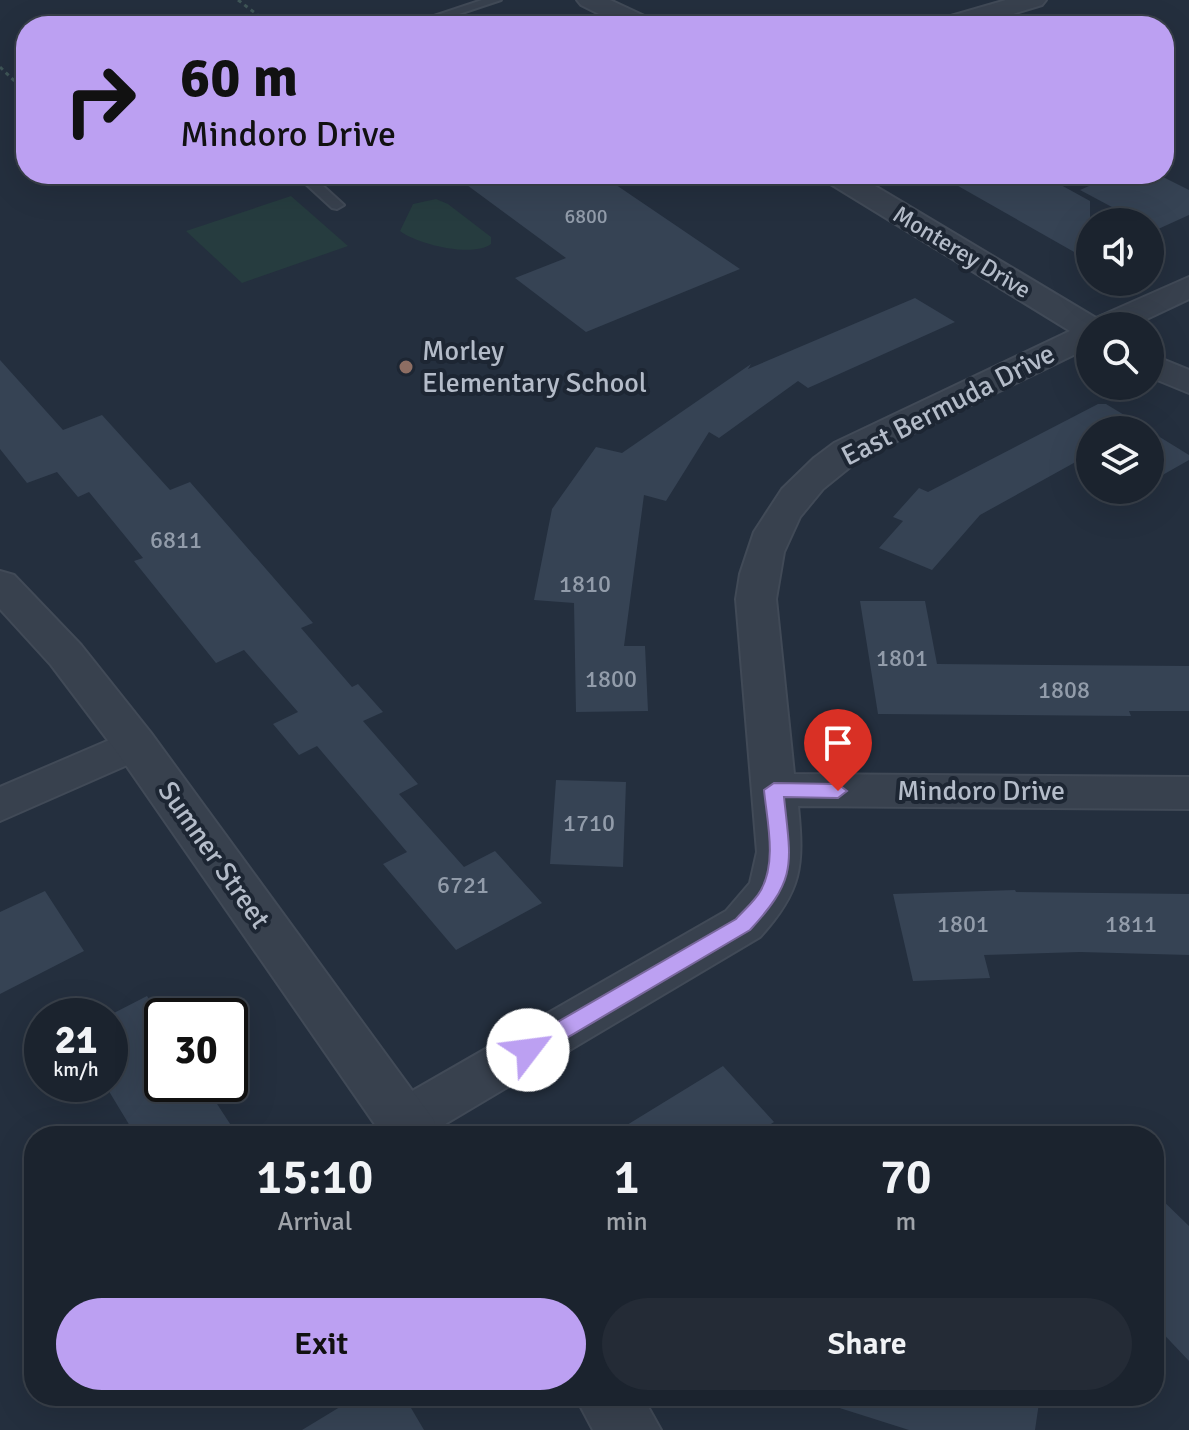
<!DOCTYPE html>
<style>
body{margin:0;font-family:Signika,sans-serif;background:#242b36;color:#f1f3f6;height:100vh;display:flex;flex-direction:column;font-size:30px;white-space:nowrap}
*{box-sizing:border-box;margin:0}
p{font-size:26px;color:#a0a4aa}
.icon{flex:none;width:44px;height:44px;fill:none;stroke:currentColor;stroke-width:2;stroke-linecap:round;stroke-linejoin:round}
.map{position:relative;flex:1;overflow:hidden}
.side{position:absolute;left:24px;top:1126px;width:1140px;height:280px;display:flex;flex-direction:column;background:#1b232e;border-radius:32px;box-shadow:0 8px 32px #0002,0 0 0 2px #39404a}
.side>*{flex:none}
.top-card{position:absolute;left:16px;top:16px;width:1158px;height:168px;border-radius:32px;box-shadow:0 8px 32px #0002,0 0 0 2px #39404a;background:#bca0f2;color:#111;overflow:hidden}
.tools{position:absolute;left:1076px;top:208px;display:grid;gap:16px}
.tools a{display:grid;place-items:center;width:88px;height:88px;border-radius:50%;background:#1b232e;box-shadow:0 8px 32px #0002,0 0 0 2px #39404a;font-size:40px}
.speed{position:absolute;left:24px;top:998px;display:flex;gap:16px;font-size:40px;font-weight:700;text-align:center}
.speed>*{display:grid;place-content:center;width:104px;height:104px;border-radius:50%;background:#1b232e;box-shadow:0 8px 32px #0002,0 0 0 2px #39404a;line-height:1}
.speed small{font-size:20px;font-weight:400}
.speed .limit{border:4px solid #111;border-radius:12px;background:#fff;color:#111}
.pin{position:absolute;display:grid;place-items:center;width:68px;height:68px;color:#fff;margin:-82px -34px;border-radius:50% 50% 50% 0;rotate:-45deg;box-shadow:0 0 8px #0007}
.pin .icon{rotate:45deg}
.me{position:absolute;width:88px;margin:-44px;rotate:60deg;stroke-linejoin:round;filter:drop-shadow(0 0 6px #0008)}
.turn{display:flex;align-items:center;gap:28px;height:168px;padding:0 32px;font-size:36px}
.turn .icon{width:104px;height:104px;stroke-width:2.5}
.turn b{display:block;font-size:56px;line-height:68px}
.eta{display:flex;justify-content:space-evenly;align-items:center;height:136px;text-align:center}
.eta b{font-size:48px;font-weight:600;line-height:56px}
.action{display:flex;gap:16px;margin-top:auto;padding:16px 32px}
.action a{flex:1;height:92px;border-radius:48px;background:#bca0f2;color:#111;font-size:32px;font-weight:600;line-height:92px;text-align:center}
.action a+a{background:#242b36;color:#f1f3f6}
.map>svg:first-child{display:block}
.green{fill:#263c3f}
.building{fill:#364354}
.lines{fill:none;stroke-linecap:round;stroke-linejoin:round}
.service-casing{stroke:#414a57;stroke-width:4}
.minor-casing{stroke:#414a57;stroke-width:4}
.tertiary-casing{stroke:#414a57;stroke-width:4}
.path{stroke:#3f5557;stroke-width:3;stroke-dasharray:4 4;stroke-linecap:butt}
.service{fill:#38414e;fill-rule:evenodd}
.minor{fill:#38414e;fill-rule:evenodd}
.tertiary{fill:#38414e;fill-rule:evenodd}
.route{fill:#bca0f2;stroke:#7a689d;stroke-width:2}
.education-dot{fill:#8d6e63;stroke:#1d2633;stroke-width:3}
.labels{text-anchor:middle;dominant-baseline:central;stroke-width:8;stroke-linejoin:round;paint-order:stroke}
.far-number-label{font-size:20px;fill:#929caa}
.far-street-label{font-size:24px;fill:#b4bcc9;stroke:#1d2633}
.number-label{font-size:24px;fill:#929caa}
.poi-label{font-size:28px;fill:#b4bcc9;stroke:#1d2633;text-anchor:start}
.street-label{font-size:28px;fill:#b4bcc9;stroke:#1d2633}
</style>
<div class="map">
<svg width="1189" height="1430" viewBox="0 0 1189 1430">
<rect width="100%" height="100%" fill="#242f3e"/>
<!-- green -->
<path class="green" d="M291 196 348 246 242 283 186 231Z
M436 199 448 204 491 237V244C472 258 417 244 400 231L413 204Z"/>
<!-- building -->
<path class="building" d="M452 174H600L740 269 586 332 515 278 566 258Z
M937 174H1041L1090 201V261Z
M1116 174H1129L1138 178 1157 174 1189 190V215L1156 230 1150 227V222H1140L1080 190Z
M915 298 955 322 808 388 798 381 719 438 709 432 666 501 644 495 624 646H645L648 711 576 712 574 603 534 600 552 509 596 447 622 453 751 364 748 369Z
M0 360 63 430 102 415 170 490 190 482 313 623 301 628 352 687 358 684 383 712 363 721 418 784 399 794 464 867 495 851 542 903 456 950 383 864 407 852 317 746 299 755 273 724 298 712 244 650 216 663 134 561 143 558 89 492 78 497 57 472 27 483 0 449Z
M1098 404H1106L1149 430H1090V454L980 515 932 570 879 548 903 521 893 517 919 488 928 492Z
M1150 431 1189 455V460L1152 481Z
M860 601H925L937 664 1189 666V711H1129L1131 716 878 714Z
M556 780 626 782 623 867 550 864Z
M1015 890 1016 892 1189 894V955L1080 952 984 955 990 978 913 981 893 894Z
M45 891 84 951 0 994V912Z
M147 996 162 1020V1084H204L238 1136H136L110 1093V1015Z
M723 1066 774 1122 752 1136H609Z
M1154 1192 1189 1226V1361L1154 1324Z
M358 1396H404L424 1430H302Z
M828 1396H1040L1035 1430H909L827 1404Z"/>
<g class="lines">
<!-- service casing -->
<g class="service-casing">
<path id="service" d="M482 0H501L423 26H404Z
M295 174H310L344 205 337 209 332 208Z"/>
</g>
<!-- minor casing -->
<g class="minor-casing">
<path id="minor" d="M577 0H610L653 20 657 26H623L581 5Z
M1006 0H1046L1042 5 974 26H933L937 20Z
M819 174H855L1096 318 1189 277V299L1132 326H1090V347L860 459 823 489 800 517 784 552 776 599 794 774 1189 777V809L798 806C804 866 802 891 760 937L425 1136H385L378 1122 386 1106 726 911 750 883 757 852 736 599 740 574 754 532 782 489 814 458 834 443 1070 331 824 180Z
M1150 354 1189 370V393L1150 377Z
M135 729 150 733 156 744 150 755 0 821V787Z"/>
</g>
<!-- tertiary casing -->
<g class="tertiary-casing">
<path id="tertiary" d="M0 571 14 575 81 645 151 733 433 1119 441 1136H383L119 755 51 665 0 609Z
M575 1396H642L661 1430H593Z"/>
</g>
<!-- path -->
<path class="path" d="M238 0 272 26
M0 67 26 92"/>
<!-- service -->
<use href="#service" class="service"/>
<!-- minor -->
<use href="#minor" class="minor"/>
<!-- tertiary -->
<use href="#tertiary" class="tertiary"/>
</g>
<!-- route -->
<path class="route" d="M774 783 838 784 847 791 838 798 784 797C791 864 798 878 750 930L536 1056 528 1059 521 1056 518 1050 521 1043 736 919C744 910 755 901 761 890 777 861 767 821 764 790Z"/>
<!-- markers -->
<circle class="education-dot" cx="406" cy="367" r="8"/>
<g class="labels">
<!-- far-number labels -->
<g class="far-number-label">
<text x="586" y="216">6800</text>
</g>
<!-- far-street labels -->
<g class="far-street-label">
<text transform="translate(962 252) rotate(31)">Monterey Drive</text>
</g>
<!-- number labels -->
<g class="number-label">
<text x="176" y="540">6811</text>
<text x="585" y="584">1810</text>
<text x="902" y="658">1801</text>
<text x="611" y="679">1800</text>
<text x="1064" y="690">1808</text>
<text x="589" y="823">1710</text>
<text x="463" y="885">6721</text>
<text x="963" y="924">1801</text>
<text x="1131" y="924">1811</text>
</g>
<!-- poi labels -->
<g class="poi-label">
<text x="422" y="351">Morley<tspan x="422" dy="32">Elementary School</tspan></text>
</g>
<!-- street labels -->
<g class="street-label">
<text transform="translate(948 405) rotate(-27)">East Bermuda Drive</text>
<text x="981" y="791">Mindoro Drive</text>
<text transform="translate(214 855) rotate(55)">Sumner Street</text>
</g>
</g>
</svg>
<div class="tools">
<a><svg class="icon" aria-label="sound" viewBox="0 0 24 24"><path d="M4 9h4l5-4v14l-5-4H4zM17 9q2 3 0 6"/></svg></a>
<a><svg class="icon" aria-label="search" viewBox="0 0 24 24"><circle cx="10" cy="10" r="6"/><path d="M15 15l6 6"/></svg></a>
<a><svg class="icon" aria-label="layers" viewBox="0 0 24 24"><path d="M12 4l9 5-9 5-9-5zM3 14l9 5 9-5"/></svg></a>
</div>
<div class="speed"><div>21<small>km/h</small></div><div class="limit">30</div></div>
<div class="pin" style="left:838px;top:791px;background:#d93025"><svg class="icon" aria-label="arrive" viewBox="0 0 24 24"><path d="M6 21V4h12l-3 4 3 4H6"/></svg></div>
<svg class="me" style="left:528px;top:1050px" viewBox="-20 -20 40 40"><circle r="19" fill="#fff"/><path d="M0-13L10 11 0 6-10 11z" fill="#bca0f2"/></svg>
<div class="top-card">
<div class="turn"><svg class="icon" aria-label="right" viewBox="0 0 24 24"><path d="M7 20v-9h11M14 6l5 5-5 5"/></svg><div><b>60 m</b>Mindoro Drive</div></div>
</div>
<section class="side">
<div class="eta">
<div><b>15:10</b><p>Arrival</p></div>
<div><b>1</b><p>min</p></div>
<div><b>70</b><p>m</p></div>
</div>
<div class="action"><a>Exit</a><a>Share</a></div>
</section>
</div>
